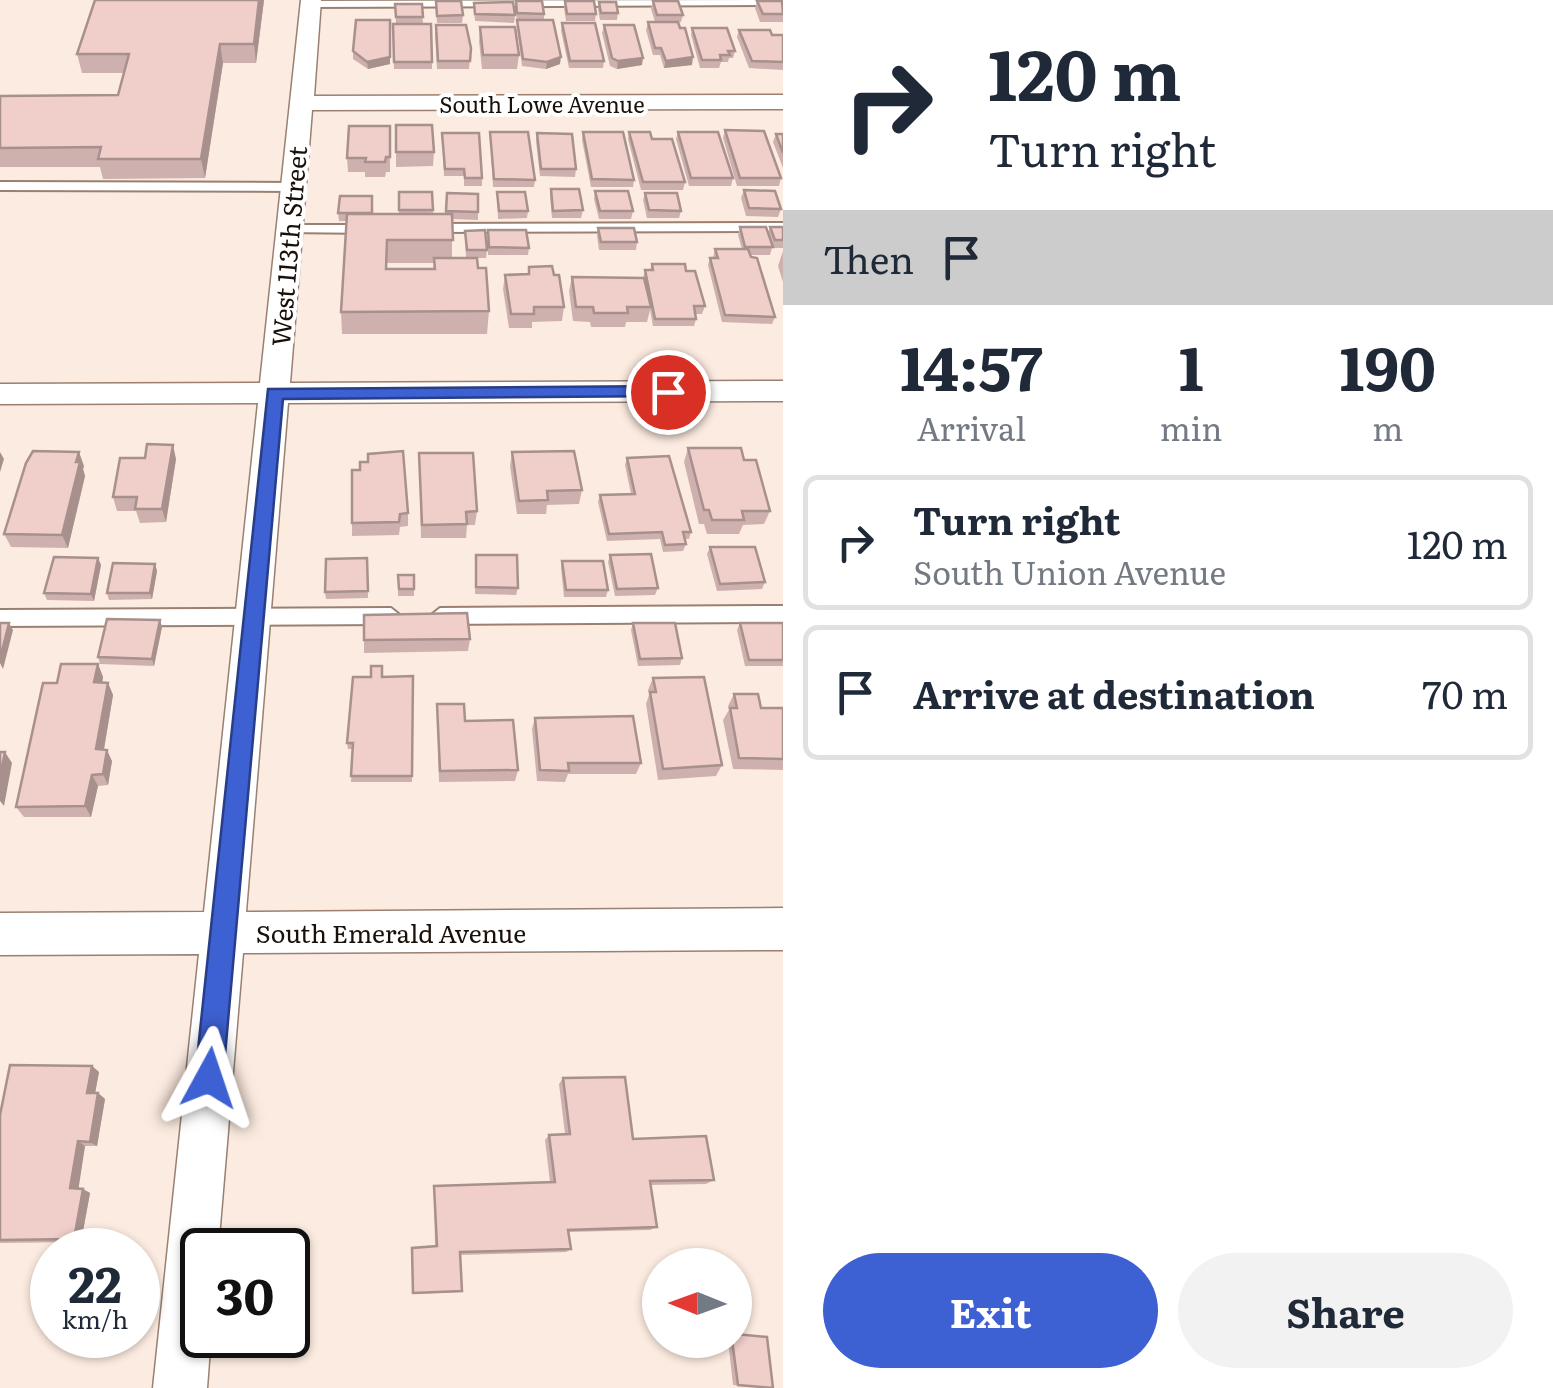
<!DOCTYPE html>
<style>
body{margin:0;font-family:Literata,serif;background:#f2f2f3;color:#1f2937;height:100vh;display:flex;flex-direction:column;font-size:38px;white-space:nowrap}
*{box-sizing:border-box;margin:0}
p{font-size:32px;color:#747a83}
.icon{flex:none;width:55px;height:55px;fill:none;stroke:currentColor;stroke-width:2;stroke-linecap:round;stroke-linejoin:round}
.map{position:relative;flex:1;overflow:hidden}
.drawer{display:flex;flex-direction:column;background:#fff;width:770px}
.drawer>*{flex:none}
.guide{background:#fff;color:#1f2937;overflow:hidden}
.needle{width:65px;rotate:271deg}
.fabs{position:absolute;left:642px;top:1248px;display:grid;gap:20px}
.fabs a{display:grid;place-items:center;width:110px;height:110px;border-radius:50%;background:#fff;box-shadow:0 2px 8px #0004;font-size:50px}
.speed{position:absolute;left:30px;top:1228px;display:flex;gap:20px;font-size:50px;font-weight:700;text-align:center}
.speed>*{display:grid;place-content:center;width:130px;height:130px;border-radius:50%;background:#fff;box-shadow:0 2px 8px #0004;line-height:1}
.speed small{font-size:25px;font-weight:400}
.speed .limit{border:5px solid #111;border-radius:15px;background:#fff;color:#111}
.pin{position:absolute;display:grid;place-items:center;width:85px;height:85px;color:#fff;margin:-42px;border:5px solid #fff;border-radius:50%;box-shadow:0 2px 10px #0007}
.me{position:absolute;width:110px;margin:-55px;rotate:5deg;stroke-linejoin:round;filter:drop-shadow(0 0 8px #0008)}
.turn{display:flex;align-items:center;gap:35px;height:210px;padding:0 40px;font-size:45px}
.turn .icon{width:130px;height:130px;stroke-width:2.5}
.turn b{display:block;font-size:70px;line-height:85px}
.then{display:flex;align-items:center;height:95px;padding:0 40px;background:#0003;gap:20px;font-size:38px}
.eta{display:flex;justify-content:space-evenly;align-items:center;height:170px;text-align:center}
.eta b{font-size:60px;font-weight:700;line-height:70px}
.action{display:flex;gap:20px;margin-top:auto;padding:20px 40px}
.action a{flex:1;height:115px;border-radius:60px;background:#3d60d2;color:#fff;font-size:40px;font-weight:700;line-height:115px;text-align:center}
.action a+a{background:#f2f2f3;color:#1f2937}
ul{padding:0;list-style:none}
li{display:flex;align-items:center;gap:30px;height:135px;margin:0 20px 15px;padding:0 20px;border:5px solid #e0e1e3;border-radius:15px}
li div{flex:1}
li b{display:block;font-size:38px}
li em{font-style:normal}
main{display:flex;flex:1;min-height:0}
.map>svg:first-child{display:block}
.lines{fill:none;stroke-linecap:round;stroke-linejoin:round}
.lane-casing{stroke:#998070;stroke-width:4}
.street-casing{stroke:#998070;stroke-width:3}
.lane{fill:#fff;fill-rule:evenodd}
.street{fill:#fff;fill-rule:evenodd}
.wall{fill:#ceb1ae;fill-rule:evenodd}
.shaded-wall{fill:#a8908d}
.building{fill:#f0ceca;stroke:#a8908d;stroke-width:2.5}
.route{fill:#3d60d2;stroke:#283e88;stroke-width:2.5}
.labels{text-anchor:middle;dominant-baseline:central;stroke-width:8;stroke-linejoin:round;paint-order:stroke}
.far-street-label{font-size:22px;fill:#19100a;stroke:#fff}
.street-label{font-size:25px;fill:#19100a;stroke:#fff}
</style>
<main>
<div class="map">
<svg width="783" height="1388" viewBox="0 0 783 1388">
<rect width="100%" height="100%" fill="#fcebe0"/>
<g class="lines">
<!-- lane casing -->
<g class="lane-casing">
<path id="lane" d="M783 0V5L311 7 305 4 311 1Z
M0 182 293 183 300 187 293 191 0 190Z
M783 223V231L425 232 418 228 425 224Z
M289 225H371L378 229 371 233 284 232V226Z
M783 606V622L440 624 430 616 440 608Z
M391 608 401 616 391 624 0 626V610Z"/>
</g>
<!-- street casing -->
<g class="street-casing">
<path id="street" d="M301 0H321L314 96 783 95V109L312 110 290 383 783 381V401L288 403 246 912 783 908V950L243 953 218 1250H202V1335H211L207 1388H153L199 954 0 955V913L204 912 258 403 0 404V384L260 383Z"/>
</g>
<!-- lane -->
<use href="#lane" class="lane"/>
<!-- street -->
<use href="#street" class="street"/>
</g>
<!-- wall -->
<path class="wall" d="M264 0 256 63H223L205 178 103 179 100 167H0V96L118 95 124 73H82L77 54Z
M436 1 463 15 462 23H437Z
M516 1 544 14V20L560 64 546 69 522 66 517 28Z
M565 1 596 14 595 21H566L564 8Z
M653 1 683 15 681 22H678L692 65 664 68 660 55H653L646 30 648 22H655L651 9Z
M757 1 783 4V22H760L755 8Z
M599 2 618 13 617 20H600L598 9Z
M474 3 515 15 514 23 475 21Z
M395 4H422L423 24H431L432 69H394L393 24H396Z
M390 20V64L368 69 353 59V51Z
M562 23 604 61 603 68H569L561 31Z
M604 25 642 65 617 69 610 66 602 33Z
M480 27 519 55 517 69H482L479 41Z
M692 28 735 51 733 58H729L728 62H721L719 68H700L691 35Z
M739 30 772 35H783V70L749 68 737 37Z
M435 32 471 48 469 69H437Z
M396 125 434 152 433 166 396 167Z
M390 126V172H386L385 177H365V172H348L347 158Z
M725 130 781 178 779 186H737L723 138Z
M490 132 535 180 534 187H493Z
M583 132 634 180 633 187H591L582 140Z
M629 132 652 139 685 182 683 190H641L628 139Z
M678 132 733 178 731 186H689L676 139Z
M442 133 482 178V186H464V176H444Z
M537 133 576 169 575 177 540 176 536 141Z
M776 134H783V168L773 142Z
M551 189 583 210 581 218H552L550 196Z
M744 190 781 209 778 217 746 216 741 198Z
M595 191 633 211 631 219H599L594 199Z
M399 192H432L433 214H445L447 193 478 212V220L452 219V258L478 268 489 311 487 334H342L341 312 346 221H339L338 213 399 214ZM387 263H434L433 269H386Z
M497 192 528 211 527 218 498 219Z
M645 193 681 211 679 218H647L643 200Z
M740 227 768 234 770 227H783V248H772L770 255H750L775 317 772 324 722 322 708 265 710 258H713L715 249H742L738 235Z
M598 228 637 242 636 250H599L597 236Z
M488 230 529 248 528 255H488Z
M465 231 487 250 486 258H466Z
M783 251V282L778 266Z
M652 264 686 271 705 306 702 314H695L696 319 694 326H653L650 310 647 322H626L625 327H591L590 322 573 321 569 291 572 277 643 278 645 270H650Z
M529 267 564 307 562 321 532 322V328H509L503 289 505 275 528 274Z
M688 448 744 460 770 511 764 524 743 525 739 534H707L704 524H699L684 462Z
M512 452 582 490 579 504 547 505 546 514H517L510 466Z
M419 453 477 511 475 525H467L466 538H421Z
M145 458 176 459 166 522 140 523 136 511H117L113 497Z
M627 458 691 532 689 539H685L686 544 683 551 663 552 660 539 607 541 598 502 600 495 631 494 625 465Z
M84 466 83 469 85 476 68 548 11 547 4 534Z
M408 513V526L400 527 399 535 352 536V523Z
M710 547 765 582 762 589 717 591 707 554Z
M476 555 518 588 516 595 475 594Z
M610 555 658 588 655 595 615 596 608 562Z
M98 558 101 565 94 601 47 600 44 593Z
M367 558 368 598 326 599 325 592Z
M562 561 608 590 606 597H564L561 568Z
M155 564 157 571 152 599 109 600 107 593Z
M398 575 414 589V596H398Z
M364 615 470 639 468 651 364 653Z
M160 620 162 627 154 666 100 664 98 657Z
M633 623 682 658 680 665 638 666 631 630Z
M740 623H783V666H745L737 630Z
M98 664 103 677 102 683H108L113 695 104 750 112 761 108 785 98 786 91 817H24L16 807 57 683Z
M413 676 412 782H351L353 749H348L347 743 382 677Z
M653 678 722 765 716 776 658 780 646 704 649 695 648 690Z
M734 694 761 708H783V770L733 769 723 720 729 710 728 706Z
M437 704 465 721 518 770 515 781 439 782Z
M535 718 641 763 636 774H568L565 782 537 781 532 729Z
M92 1066 99 1072 95 1093H98L105 1099 97 1146H85L78 1188 90 1193 81 1242 0 1243V1115Z
M563 1078 633 1139 714 1180 706 1184 650 1185 657 1227 650 1230 569 1232 571 1249 566 1252 460 1255 462 1291 460 1292 413 1294 412 1250 435 1247 434 1186 550 1182 545 1140 549 1135 565 1134 559 1084Z
M728 1340H735L773 1388 733 1385Z"/>
<!-- shaded-wall -->
<path class="shaded-wall" d="M259 0H264L256 63 254 44Z
M220 44 223 63 205 178 201 159Z
M390 57V64L368 69 367 62Z
M561 57 560 64 546 69 547 62Z
M693 57 692 65 664 68 666 61Z
M643 58 642 65 617 69 618 61Z
M173 445 176 459 166 522 162 509Z
M0 452 4 459 0 472Z
M79 452 84 466 83 469 85 476 68 548 62 535 76 462Z
M98 558 101 565 94 601 91 594Z
M155 564 157 571 152 599 150 593Z
M160 620 162 627 154 666 152 659Z
M9 623 13 630 3 669 0 663V659Z
M98 664 103 677 100 694 94 682Z
M108 683 113 695 102 760 96 749Z
M107 750 112 761 108 785 103 774Z
M5 752 12 763 4 806 0 801V777Z
M92 775 98 786 91 817 85 806Z
M92 1066 99 1072 94 1099 87 1093Z
M98 1093 105 1099 97 1146 90 1142Z
M78 1141 85 1146 78 1192 70 1188Z
M83 1189 90 1193 81 1242 74 1239Z"/>
<!-- building -->
<path class="building" d="M95 0H259L254 44H220L201 159H98L101 147 0 148V96L118 95 129 54H77Z
M436 1H461L463 15 437 16Z
M516 1H542L544 14 517 13Z
M565 1H594L596 14H567Z
M653 1H678L683 15H657Z
M757 1H782L783 14H763Z
M513 2 515 15 475 14 474 3Z
M599 2H616L618 13H601Z
M395 4H422L423 17H396Z
M356 20H390V57L367 62 353 51Z
M517 20H553L561 57 547 62 523 59Z
M648 22H678L680 28H685L693 57 666 61 661 48H655Z
M562 23H595L604 61H570Z
M393 24H431L432 62H394Z
M436 25H466L471 48 470 61H438Z
M604 25H634L643 58 618 61 612 58Z
M480 27H515L519 55H483Z
M692 28H727L735 51H728L730 55H720L721 60H702Z
M739 30H770L772 35H783V62L752 61Z
M396 125H432L434 152H396Z
M349 126H390V157H386L385 162H365L366 158H347Z
M725 130 764 131 781 178H740Z
M490 132H528L535 180 494 179Z
M583 132H623L634 180 592 179Z
M629 132H650L652 139H672L685 182H643Z
M678 132H718L733 178H691Z
M442 133H479L482 178H465L464 169H445Z
M537 133 572 134 576 169H541Z
M776 134H783V153Z
M551 189H579L583 210 553 211Z
M744 190 775 191 781 209 749 208Z
M595 191H628L633 211H600Z
M399 192H432L433 210H399Z
M497 192H525L528 211H499Z
M447 193 478 194V212L446 211Z
M645 193H677L681 211 649 210Z
M340 196H372V213H338Z
M347 214H452L453 240H387L386 269H435L434 258H477L478 268H486L489 311 341 312Z
M740 227H766L773 247H745Z
M770 227H783V240H775Z
M598 228H634L637 242H601Z
M485 230 487 250H467L465 231Z
M488 230H526L529 248 489 247Z
M715 249H748L751 257 757 258 775 317 725 315 710 258H718Z
M652 264H685L686 271H695L705 306H694L696 319H655L645 270H653Z
M552 266 554 275H559L564 307H534V314H511L505 275 529 274V267Z
M572 277 644 278 651 307H627L628 313H594L593 307H576Z
M147 444 173 445 162 509H135L137 497H113L120 458H145Z
M688 448H741L744 460H756L770 511H742L744 520H712L709 510H704Z
M33 451 79 452 76 462H80L62 535 4 534 26 463Z
M403 451 408 513 400 514 399 522 352 523V470H360V462H368V454Z
M574 451 582 490 547 491 548 500 519 501 512 452Z
M419 453H473L477 511 466 512 467 524 422 525Z
M669 456 691 532H683L686 544 665 545 662 532 609 534 600 495 635 494 627 458Z
M710 547H755L765 582 720 584Z
M651 554 658 588 617 589 610 555Z
M476 555H517L518 588 476 587Z
M54 557 98 558 91 594 44 593Z
M367 558 368 591 325 592 326 559Z
M562 561H603L608 590H566Z
M113 563 155 564 150 593H107Z
M398 575H414V589H399Z
M467 613 470 639 364 640V615Z
M107 619 160 620 152 659 98 657Z
M0 623H9L0 659Z
M633 623H675L682 658 640 659Z
M740 623H783V660H749Z
M61 664H98L94 682 108 683 96 749 107 750 103 774 92 775 85 806 16 807 43 683H57Z
M371 666H382V677L413 676 412 776H351L353 743H347L353 677H371Z
M704 677 722 765 663 769 650 692H656L653 678Z
M734 694H758L761 708H783V759L739 758 730 708H737Z
M437 704H464L465 721 513 720 518 770 440 771Z
M633 716 641 763H568L569 771 540 770 535 718Z
M0 752H5L0 777Z
M10 1065 92 1066 87 1093H98L90 1142 78 1141 70 1188 83 1189 74 1239 0 1240V1115Z
M625 1077 633 1139 706 1136 714 1180 650 1181 657 1227 568 1230 571 1249 460 1252 462 1291 413 1293 412 1248 437 1246 434 1186 555 1182 549 1135 570 1134 563 1078Z
M735 1334 767 1337 773 1388 738 1385 732 1340H735Z"/>
<!-- route -->
<path class="route" d="M668 386 674 387V396L283 399 223 1078 219 1088 209 1092 199 1088 195 1078 268 389Z"/>
<g class="labels">
<!-- far-street labels -->
<g class="far-street-label">
<text x="542" y="103">South Lowe Avenue</text>
</g>
<!-- street labels -->
<g class="street-label">
<text transform="translate(288 246) rotate(-85)">West 113th Street</text>
<text x="391" y="932">South Emerald Avenue</text>
</g>
</g>
</svg>
<div class="fabs">
<a><svg class="needle" viewBox="-14 -14 28 28"><path d="M0-13l5 13h-10z" fill="#e53935"/><path d="M0 13l5-13h-10z" fill="#747a83"/></svg></a>
</div>
<div class="speed"><div>22<small>km/h</small></div><div class="limit">30</div></div>
<div class="pin" style="left:668px;top:392px;background:#d93025"><svg class="icon" aria-label="arrive" viewBox="0 0 24 24"><path d="M6 21V4h12l-3 4 3 4H6"/></svg></div>
<svg class="me" style="left:209px;top:1078px" viewBox="-20 -20 40 40"><path d="M0-17L14 15 0 8-14 15z" fill="#3d60d2" stroke="#fff" stroke-width="4"/></svg>
</div>
<section class="drawer">
<div class="guide">
<div class="turn"><svg class="icon" aria-label="right" viewBox="0 0 24 24"><path d="M7 20v-9h11M14 6l5 5-5 5"/></svg><div><b>120 m</b>Turn right</div></div>
<div class="then">Then<svg class="icon" aria-label="arrive" viewBox="0 0 24 24"><path d="M6 21V4h12l-3 4 3 4H6"/></svg></div>
</div>
<div class="eta">
<div><b>14:57</b><p>Arrival</p></div>
<div><b>1</b><p>min</p></div>
<div><b>190</b><p>m</p></div>
</div>
<ul>
<li><svg class="icon" aria-label="right" viewBox="0 0 24 24"><path d="M7 20v-9h11M14 6l5 5-5 5"/></svg><div><b>Turn right</b><p>South Union Avenue</p></div><em>120 m</em></li>
<li><svg class="icon" aria-label="arrive" viewBox="0 0 24 24"><path d="M6 21V4h12l-3 4 3 4H6"/></svg><div><b>Arrive at destination</b></div><em>70 m</em></li>
</ul>
<div class="action"><a>Exit</a><a>Share</a></div>
</section>
</main>
